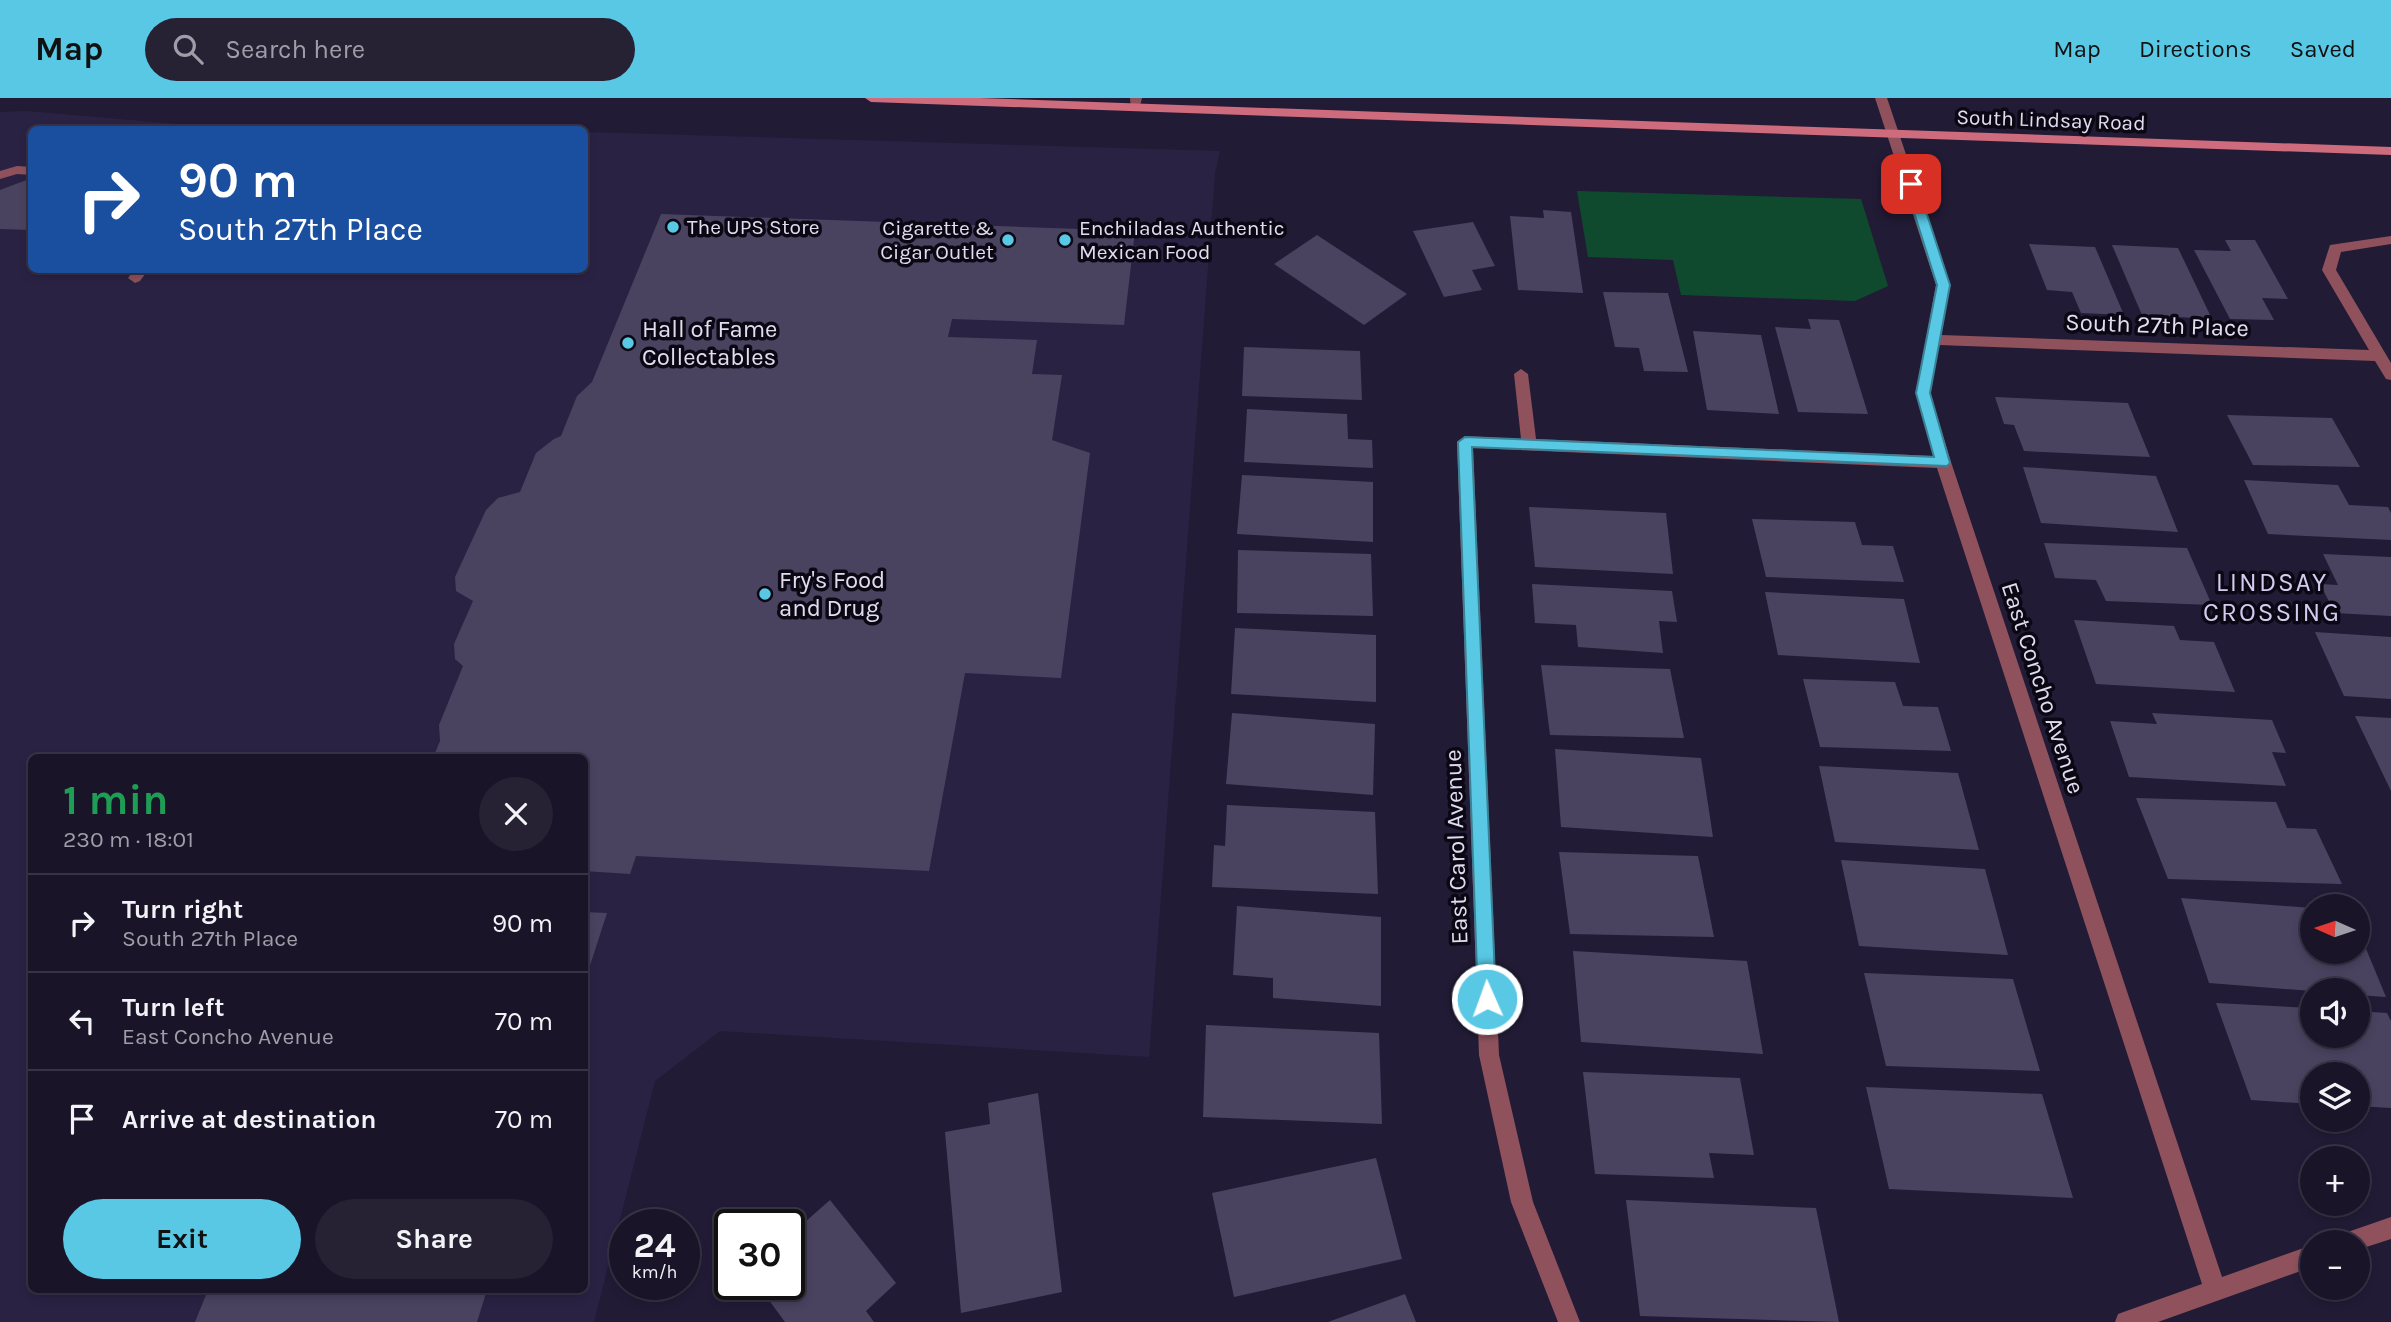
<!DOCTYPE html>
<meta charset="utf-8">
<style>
body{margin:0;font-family:Karla,sans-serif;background:#272134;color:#f1f3f6;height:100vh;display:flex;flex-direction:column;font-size:26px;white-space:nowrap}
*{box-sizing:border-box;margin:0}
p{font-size:23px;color:#9f9ea8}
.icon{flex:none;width:38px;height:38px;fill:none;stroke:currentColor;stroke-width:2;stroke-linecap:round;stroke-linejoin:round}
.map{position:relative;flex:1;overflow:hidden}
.drawer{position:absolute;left:28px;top:656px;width:560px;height:539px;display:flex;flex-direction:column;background:#1a1428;border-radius:10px;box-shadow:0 4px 10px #0003,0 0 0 2px #383345}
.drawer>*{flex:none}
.guide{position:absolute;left:28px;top:28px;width:560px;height:147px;border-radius:10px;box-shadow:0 4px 10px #0003,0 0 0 2px #383345;background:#1a4fa0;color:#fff;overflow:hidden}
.needle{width:46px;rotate:273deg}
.buttons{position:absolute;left:2300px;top:796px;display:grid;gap:14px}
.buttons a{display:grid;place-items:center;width:70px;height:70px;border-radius:50%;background:#1a1428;box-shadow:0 4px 10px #0003,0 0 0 2px #383345;font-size:35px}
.speed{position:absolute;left:609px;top:1111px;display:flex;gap:14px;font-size:35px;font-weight:700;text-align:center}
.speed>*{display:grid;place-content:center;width:91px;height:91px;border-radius:50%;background:#1a1428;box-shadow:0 4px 10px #0003,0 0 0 2px #383345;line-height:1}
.speed small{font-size:18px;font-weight:400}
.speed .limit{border:4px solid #111;border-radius:10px;background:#fff;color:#111}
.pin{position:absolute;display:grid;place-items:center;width:60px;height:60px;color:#fff;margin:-30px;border-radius:14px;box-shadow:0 4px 10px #0006}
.me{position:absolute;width:77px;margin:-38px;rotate:358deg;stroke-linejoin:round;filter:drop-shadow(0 0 5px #0008)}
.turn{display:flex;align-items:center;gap:24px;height:147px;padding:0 35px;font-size:32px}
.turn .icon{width:91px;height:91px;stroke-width:2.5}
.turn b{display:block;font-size:49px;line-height:60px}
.round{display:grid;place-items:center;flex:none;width:74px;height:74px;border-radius:37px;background:#272134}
.head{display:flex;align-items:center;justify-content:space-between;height:119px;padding:0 35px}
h1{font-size:42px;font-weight:700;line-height:52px;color:#1e9e55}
.button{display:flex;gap:14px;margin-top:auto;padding:14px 35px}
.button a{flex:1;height:80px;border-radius:42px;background:#59c8e5;color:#111;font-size:28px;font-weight:700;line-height:80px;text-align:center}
.button a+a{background:#272134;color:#f1f3f6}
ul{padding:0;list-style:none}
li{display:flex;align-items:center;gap:21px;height:98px;padding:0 35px;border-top:2px solid #383345}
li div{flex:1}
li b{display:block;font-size:26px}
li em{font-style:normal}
header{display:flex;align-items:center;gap:42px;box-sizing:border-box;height:98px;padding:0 35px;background:#59c8e5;color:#111}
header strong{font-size:33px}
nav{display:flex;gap:38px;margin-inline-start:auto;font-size:24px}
.search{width:490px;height:63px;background:#272134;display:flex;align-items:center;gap:18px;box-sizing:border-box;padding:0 24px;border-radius:38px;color:#9f9ea8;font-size:26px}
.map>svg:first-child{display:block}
.built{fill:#2a2243;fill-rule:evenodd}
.green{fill:#104a2e}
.building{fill:#494360}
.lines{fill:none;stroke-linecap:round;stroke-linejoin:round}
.lane{fill:#8f525c;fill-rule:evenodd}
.street{fill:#8f525c;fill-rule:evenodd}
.secondary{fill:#ce6c7d;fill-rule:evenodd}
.route{fill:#59c8e5;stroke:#3a8295;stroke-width:2}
.poi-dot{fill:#59c8e5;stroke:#0b0814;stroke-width:2.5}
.labels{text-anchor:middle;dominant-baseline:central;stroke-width:7;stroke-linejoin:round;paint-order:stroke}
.far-street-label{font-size:21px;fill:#e0ddf0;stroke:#0b0814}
.far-poi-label{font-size:21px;fill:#e0ddf0;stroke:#0b0814;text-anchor:start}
.street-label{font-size:24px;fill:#e0ddf0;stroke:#0b0814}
.poi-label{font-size:24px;fill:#e0ddf0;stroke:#0b0814;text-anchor:start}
.neighbourhood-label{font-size:26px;letter-spacing:2px;fill:#d2ccf0;stroke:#0b0814}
</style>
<header>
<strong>Map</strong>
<div class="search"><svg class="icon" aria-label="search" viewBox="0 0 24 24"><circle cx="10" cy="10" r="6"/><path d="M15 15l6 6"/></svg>Search here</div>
<nav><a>Map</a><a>Directions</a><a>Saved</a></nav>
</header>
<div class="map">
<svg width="2391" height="1224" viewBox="0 0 2391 1224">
<rect width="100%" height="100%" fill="#221b36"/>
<!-- built -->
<path class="built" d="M27 13 234 31 32 32V172H584L585 34 1220 53 1215 75 1149 959 720 933 655 983 594 1224H0V14ZM32 660H584V1192H32Z"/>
<!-- green -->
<path class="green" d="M1577 93 1861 101 1888 188 1855 203 1681 197 1673 162 1588 159Z"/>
<!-- building -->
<path class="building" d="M32 80V132L0 131V92Z
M1543 112 1571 114 1583 195 1518 192 1510 118 1544 120Z
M661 116 1135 133 1124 227 952 221 948 239 1037 242 1032 276 1062 277 1052 342 1090 355 1061 580 965 575 929 773 636 758 630 776 584 773V660H433L440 643 439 627 463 568 455 561 454 546 473 503 456 493 455 479 486 412 498 400 520 394 536 355 554 341 561 338 577 298 592 284Z
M1473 124 1495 168 1472 172 1482 192 1444 199 1413 133Z
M1317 137 1407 196 1364 227 1274 166Z
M2225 142H2255L2288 201 2262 200 2274 222 2230 221 2194 152 2231 153Z
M2029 146 2095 149 2124 217 2081 215 2072 194 2047 192Z
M2112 147 2178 150 2212 221 2142 217Z
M1603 194 1668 195 1688 274 1644 273 1639 250 1615 249Z
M1808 221 1839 222 1868 316 1798 314 1775 229 1811 231Z
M1693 233 1761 237 1779 316 1707 312Z
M1244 249 1360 253 1362 302 1242 298Z
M1995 299 2128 305 2150 359 2024 353 2014 327 2004 326Z
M1247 311 1347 316 1348 341 1372 342 1373 370 1244 364Z
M2227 317 2332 320 2360 369 2253 367Z
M2023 369 2156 378 2178 434 2041 425Z
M1242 377 1373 384V444L1237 436Z
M2244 382 2338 387 2349 407 2388 409 2391 415V442L2268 436Z
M1529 409 1666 415 1673 476 1535 469Z
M1752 421 1855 424 1862 447 1893 448 1904 484 1766 479Z
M2044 445 2187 450 2212 507 2106 503 2096 482 2055 480Z
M1238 452 1371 456 1373 518 1237 515Z
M2323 456 2391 459V518L2335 515 2320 486 2338 487Z
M1532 486 1672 493 1677 524 1659 523 1663 555 1578 549 1576 527 1535 525Z
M1765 494 1904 501 1920 565 1778 557Z
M2074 522 2174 528 2180 542 2214 544 2235 594 2096 586Z
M1235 530 1376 537V604L1231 596Z
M2315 534 2391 539V601L2344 598Z
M1541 567 1670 571 1684 640 1550 637Z
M1803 581 1895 584 1903 608 1938 609 1951 653 1820 649Z
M1232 615 1375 626 1373 697 1226 686Z
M2152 615 2272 622 2286 655 2272 654 2286 688 2129 679 2110 623 2157 626Z
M2355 618 2391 620V693Z
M1555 651 1701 660 1713 739 1561 729Z
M1819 668 1958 675 1979 752 1835 744Z
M2136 700 2276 704 2287 730 2316 731 2342 786 2168 781Z
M1227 707 1375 714 1378 796 1212 789 1214 747 1225 748Z
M1559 754 1698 758 1714 839 1570 836Z
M1841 762 1985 771 2008 857 1859 848Z
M2181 800 2312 810V854H2357V829L2386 899 2357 897V892L2312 893 2209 885Z
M1237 808 1381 819V908L1273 900V880L1233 877Z
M584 814 607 815 585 883H584Z
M1573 853 1747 863 1763 956 1581 944Z
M1864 875 2013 881 2040 973 1886 968Z
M2216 905 2312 910V938H2357V913L2387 915 2391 923V1010L2357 1008V976H2312V1006L2251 1002Z
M1206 927 1379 935 1382 1026 1203 1019Z
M1583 974 1740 980 1754 1057 1709 1055 1714 1080 1595 1076Z
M1866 989 2042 996 2073 1100 1889 1091Z
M1038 995 1062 1194 961 1215 945 1034 990 1026 988 1005Z
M1376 1060 1402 1161 1234 1199 1212 1095Z
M830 1102 896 1185 866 1213 874 1224H785L757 1186H789V1138Z
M1626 1102 1816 1110 1839 1224 1640 1218Z
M208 1192H487L477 1224H195Z
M1405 1196 1416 1224H1328Z"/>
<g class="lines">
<!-- lane -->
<path class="lane" d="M17 68 32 69V77L17 76 0 81V73Z
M134 172H148L140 183 135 185 128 180Z"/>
<!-- street -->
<path class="street" d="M1130 0H1142L1139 12H1131Z
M1875 0H1887L1950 187 1941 237 2369 252 2322 172 2330 147 2391 138V146L2341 154 2336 172 2391 265V282L2386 281 2375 263 1939 247 1930 295 1951 364 2222 1179 2312 1147V1169L2158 1224H2115L2118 1216 2202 1186 1937 370 1473 350 1499 957 1533 1104 1580 1224H1558L1511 1104 1479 957 1457 344 1465 338 1521 341 1514 276 1521 271 1528 276 1536 341 1934 358 1916 295 1936 187Z
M2391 1119V1141L2357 1152V1144H2339L2342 1136Z"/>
<!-- secondary -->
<path class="secondary" d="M865 0H979L2391 49V57L871 4Z"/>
</g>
<!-- route -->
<path class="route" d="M1911 83 1917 86 1950 187 1930 295 1950 365 1947 368 1472 349 1496 901 1493 907 1487 910 1481 907 1478 901 1458 344 1465 339 1934 359 1916 295 1937 187 1905 86Z"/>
<!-- markers -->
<g class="poi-dot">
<circle cx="673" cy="129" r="7"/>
<circle cx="1008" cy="142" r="7"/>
<circle cx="1065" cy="142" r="7"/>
<circle cx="628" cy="245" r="7"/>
<circle cx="765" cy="496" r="7"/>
</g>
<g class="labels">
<!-- far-street labels -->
<g class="far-street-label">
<text transform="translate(2051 22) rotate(2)">South Lindsay Road</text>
</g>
<!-- far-poi labels -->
<g class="far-poi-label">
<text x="687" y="129">The UPS Store</text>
<text x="994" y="130" text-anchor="end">Cigarette &amp;<tspan x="994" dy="24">Cigar Outlet</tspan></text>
<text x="1079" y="130">Enchiladas Authentic<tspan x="1079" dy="24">Mexican Food</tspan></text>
</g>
<!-- street labels -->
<g class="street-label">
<text transform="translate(2157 227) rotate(2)">South 27th Place</text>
<text transform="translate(2043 590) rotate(72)">East Concho Avenue</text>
<text transform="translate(1456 749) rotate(-92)">East Carol Avenue</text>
</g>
<!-- poi labels -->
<g class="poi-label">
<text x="642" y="231">Hall of Fame<tspan x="642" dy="28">Collectables</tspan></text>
<text x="779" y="482">Fry's Food<tspan x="779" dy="28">and Drug</tspan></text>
</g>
<!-- neighbourhood labels -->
<g class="neighbourhood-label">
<text x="2272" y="484">LINDSAY<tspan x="2272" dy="30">CROSSING</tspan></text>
</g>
</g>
</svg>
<div class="buttons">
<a><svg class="needle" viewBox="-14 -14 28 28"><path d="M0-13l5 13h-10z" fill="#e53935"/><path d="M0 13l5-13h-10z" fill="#9f9ea8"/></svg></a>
<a><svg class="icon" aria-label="sound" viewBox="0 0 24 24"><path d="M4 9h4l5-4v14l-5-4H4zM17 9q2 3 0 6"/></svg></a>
<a><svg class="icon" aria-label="layers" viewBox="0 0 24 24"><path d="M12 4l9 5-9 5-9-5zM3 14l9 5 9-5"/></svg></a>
<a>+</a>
<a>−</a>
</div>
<div class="speed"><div>24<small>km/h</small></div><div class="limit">30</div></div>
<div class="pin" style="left:1911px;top:86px;background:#d93025"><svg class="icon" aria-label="arrive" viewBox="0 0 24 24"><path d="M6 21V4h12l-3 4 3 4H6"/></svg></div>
<svg class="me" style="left:1487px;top:901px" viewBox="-20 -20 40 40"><circle r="17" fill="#59c8e5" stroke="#fff" stroke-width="3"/><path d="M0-11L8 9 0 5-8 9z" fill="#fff"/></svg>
<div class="guide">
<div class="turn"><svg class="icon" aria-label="right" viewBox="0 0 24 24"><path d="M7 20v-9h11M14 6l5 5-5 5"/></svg><div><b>90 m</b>South 27th Place</div></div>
</div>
<section class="drawer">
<div class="head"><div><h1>1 min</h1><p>230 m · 18:01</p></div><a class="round"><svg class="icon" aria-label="close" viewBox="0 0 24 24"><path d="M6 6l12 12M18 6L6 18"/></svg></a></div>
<ul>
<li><svg class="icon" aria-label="right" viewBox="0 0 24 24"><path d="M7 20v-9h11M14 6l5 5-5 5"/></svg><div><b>Turn right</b><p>South 27th Place</p></div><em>90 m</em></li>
<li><svg class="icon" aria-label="left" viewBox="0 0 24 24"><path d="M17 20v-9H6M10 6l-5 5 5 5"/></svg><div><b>Turn left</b><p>East Concho Avenue</p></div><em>70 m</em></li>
<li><svg class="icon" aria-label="arrive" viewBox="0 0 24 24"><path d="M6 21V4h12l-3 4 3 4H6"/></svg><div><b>Arrive at destination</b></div><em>70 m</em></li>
</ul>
<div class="button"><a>Exit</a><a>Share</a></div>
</section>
</div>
